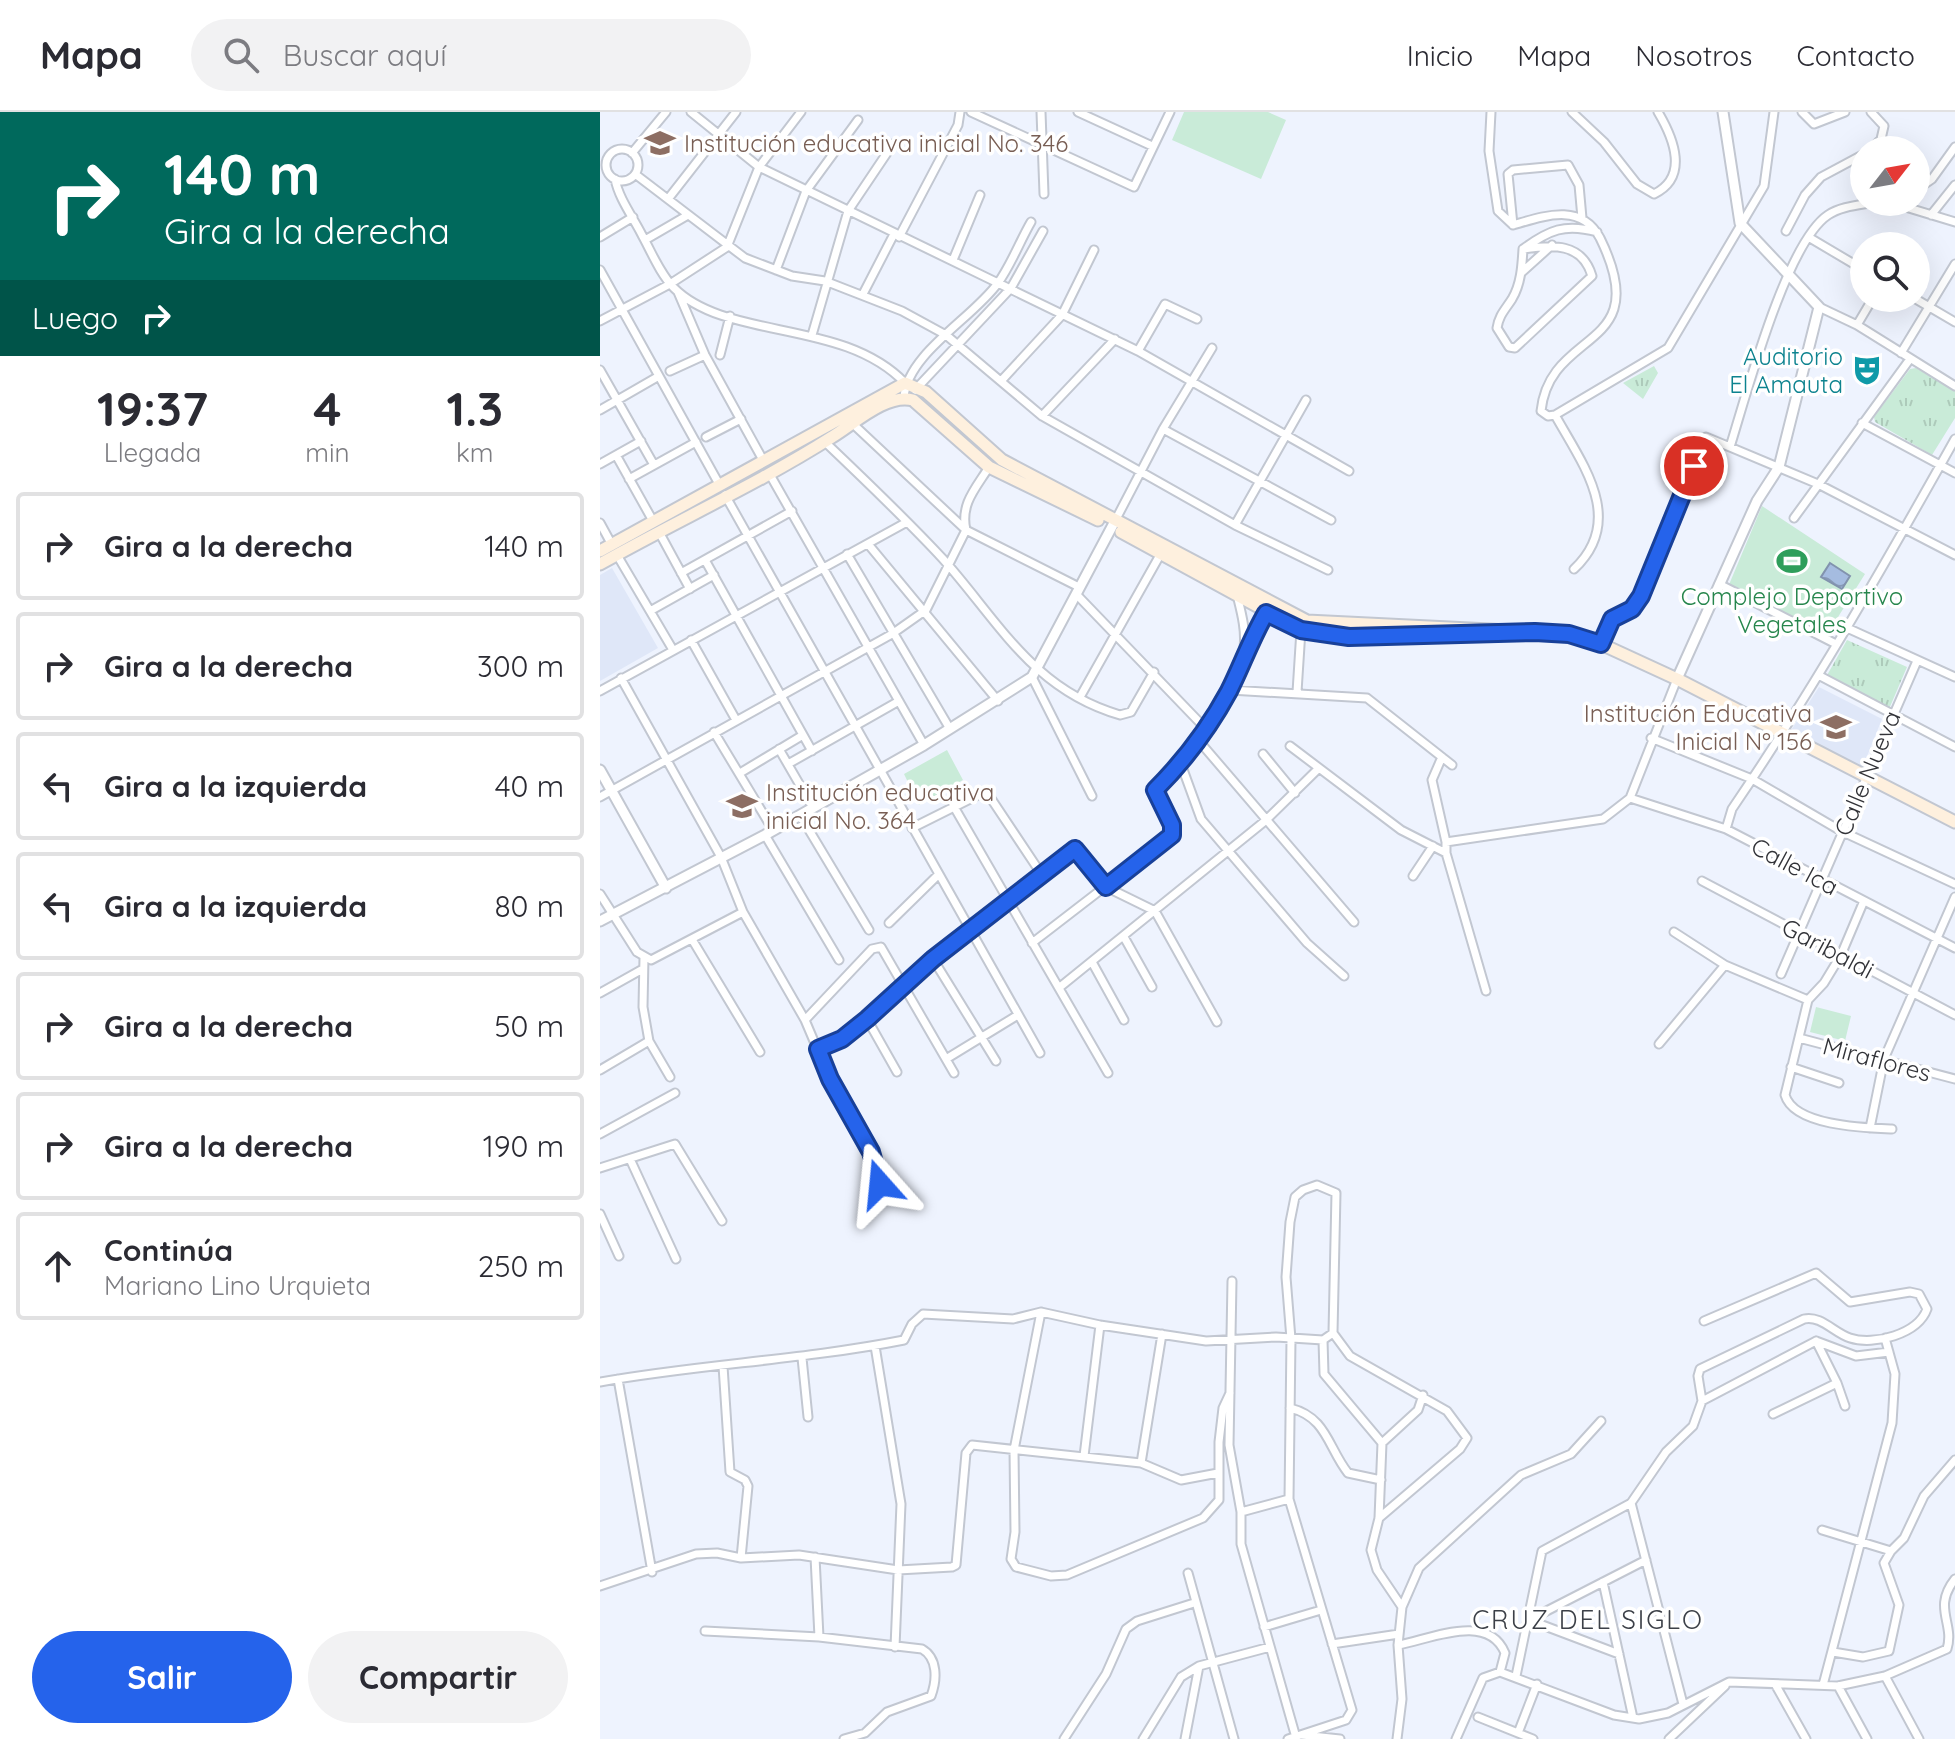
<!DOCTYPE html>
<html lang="es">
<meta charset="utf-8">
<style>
body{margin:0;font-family:Quicksand,sans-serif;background:#f2f2f3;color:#2b2b33;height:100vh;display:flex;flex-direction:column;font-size:30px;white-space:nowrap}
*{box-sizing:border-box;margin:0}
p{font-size:26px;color:#7c7c81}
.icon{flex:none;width:44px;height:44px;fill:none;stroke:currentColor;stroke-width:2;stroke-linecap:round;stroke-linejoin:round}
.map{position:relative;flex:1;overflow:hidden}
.side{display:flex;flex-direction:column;background:#fff;width:600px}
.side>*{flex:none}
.banner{background:#00695c;color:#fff;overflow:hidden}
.needle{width:52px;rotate:59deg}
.buttons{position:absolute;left:1250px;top:24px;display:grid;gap:16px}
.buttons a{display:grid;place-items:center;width:80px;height:80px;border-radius:50%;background:#fff;box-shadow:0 8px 32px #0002;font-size:40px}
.pin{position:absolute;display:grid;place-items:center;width:68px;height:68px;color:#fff;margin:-34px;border:4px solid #fff;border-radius:50%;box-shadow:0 2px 8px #0007}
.me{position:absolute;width:88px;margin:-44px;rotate:342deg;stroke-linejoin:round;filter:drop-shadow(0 0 6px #0008)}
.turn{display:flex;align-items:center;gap:28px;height:168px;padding:0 32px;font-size:36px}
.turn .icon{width:104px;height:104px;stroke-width:2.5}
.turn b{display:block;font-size:56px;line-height:68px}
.then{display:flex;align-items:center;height:76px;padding:0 32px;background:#0003;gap:16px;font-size:30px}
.eta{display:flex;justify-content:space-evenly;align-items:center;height:136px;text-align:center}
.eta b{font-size:48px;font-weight:800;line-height:56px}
.action{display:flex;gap:16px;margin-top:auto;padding:16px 32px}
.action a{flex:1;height:92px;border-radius:48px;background:#2563eb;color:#fff;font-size:32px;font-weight:800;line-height:92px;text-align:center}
.action a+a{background:#f2f2f3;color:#2b2b33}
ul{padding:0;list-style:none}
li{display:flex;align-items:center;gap:24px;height:108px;margin:0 16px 12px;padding:0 16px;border:4px solid #e1e1e2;border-radius:8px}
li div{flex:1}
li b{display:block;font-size:30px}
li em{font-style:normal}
header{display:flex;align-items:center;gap:48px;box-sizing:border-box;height:112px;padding:0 40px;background:#fff;border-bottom:2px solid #e1e1e2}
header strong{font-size:38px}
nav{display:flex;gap:44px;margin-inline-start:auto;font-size:28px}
.search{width:560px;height:72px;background:#f2f2f3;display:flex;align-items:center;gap:20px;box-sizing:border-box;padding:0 28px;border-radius:44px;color:#7c7c81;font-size:30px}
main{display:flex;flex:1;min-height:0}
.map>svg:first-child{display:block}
.built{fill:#dfe7f8}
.grass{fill:url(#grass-tufts)}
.pitch{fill:#c9ebd8}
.water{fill:url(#water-waves);stroke:#8293ae;stroke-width:2}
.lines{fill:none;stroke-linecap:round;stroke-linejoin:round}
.minor-casing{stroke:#c2c7d1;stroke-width:11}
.tertiary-casing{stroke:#c2c7d1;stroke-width:13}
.secondary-casing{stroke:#c2c7d1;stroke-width:15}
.minor{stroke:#fff;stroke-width:7}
.tertiary{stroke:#fff;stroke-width:9}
.secondary{stroke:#fef0de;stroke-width:11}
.route-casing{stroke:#184099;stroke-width:20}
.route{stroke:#2563eb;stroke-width:14}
.labels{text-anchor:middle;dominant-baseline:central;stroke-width:7;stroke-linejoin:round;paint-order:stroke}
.education-label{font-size:24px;fill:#785e54;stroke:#fff;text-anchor:start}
.culture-label{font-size:24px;fill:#0d838f;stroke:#fff;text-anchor:end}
.leisure-label{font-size:24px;fill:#27864d;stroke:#fff}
.street-label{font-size:24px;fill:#323338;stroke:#fff}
.neighbourhood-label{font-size:26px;letter-spacing:2px;fill:#3c4048;stroke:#fff}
</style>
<header>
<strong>Mapa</strong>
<div class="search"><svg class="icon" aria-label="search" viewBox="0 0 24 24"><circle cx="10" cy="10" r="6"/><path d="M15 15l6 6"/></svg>Buscar aquí</div>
<nav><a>Inicio</a><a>Mapa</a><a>Nosotros</a><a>Contacto</a></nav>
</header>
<main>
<section class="side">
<div class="banner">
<div class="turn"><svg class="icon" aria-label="right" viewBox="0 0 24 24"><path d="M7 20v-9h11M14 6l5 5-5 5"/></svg><div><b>140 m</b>Gira a la derecha</div></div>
<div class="then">Luego<svg class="icon" aria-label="right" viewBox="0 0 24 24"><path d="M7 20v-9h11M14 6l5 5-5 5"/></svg></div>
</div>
<div class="eta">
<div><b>19:37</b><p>Llegada</p></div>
<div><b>4</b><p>min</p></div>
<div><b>1.3</b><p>km</p></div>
</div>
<ul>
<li><svg class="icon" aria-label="right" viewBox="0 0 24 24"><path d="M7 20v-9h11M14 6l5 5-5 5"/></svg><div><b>Gira a la derecha</b></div><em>140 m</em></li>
<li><svg class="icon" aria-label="right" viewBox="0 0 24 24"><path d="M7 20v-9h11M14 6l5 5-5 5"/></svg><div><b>Gira a la derecha</b></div><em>300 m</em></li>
<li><svg class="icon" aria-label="left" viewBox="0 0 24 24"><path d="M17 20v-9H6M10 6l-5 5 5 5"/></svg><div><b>Gira a la izquierda</b></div><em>40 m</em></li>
<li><svg class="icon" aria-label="left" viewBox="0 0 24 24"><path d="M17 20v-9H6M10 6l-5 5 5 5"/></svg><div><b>Gira a la izquierda</b></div><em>80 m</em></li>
<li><svg class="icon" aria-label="right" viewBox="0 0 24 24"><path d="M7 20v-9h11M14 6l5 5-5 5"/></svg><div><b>Gira a la derecha</b></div><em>50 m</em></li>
<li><svg class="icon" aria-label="right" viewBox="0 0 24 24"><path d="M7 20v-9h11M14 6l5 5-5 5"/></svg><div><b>Gira a la derecha</b></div><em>190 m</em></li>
<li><svg class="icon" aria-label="ahead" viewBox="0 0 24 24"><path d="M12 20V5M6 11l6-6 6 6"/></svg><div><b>Continúa</b><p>Mariano Lino Urquieta</p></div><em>250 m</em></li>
</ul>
<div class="action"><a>Salir</a><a>Compartir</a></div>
</section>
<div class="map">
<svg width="1355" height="1627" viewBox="0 0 1355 1627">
<defs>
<pattern id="grass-tufts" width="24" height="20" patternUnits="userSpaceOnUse" patternTransform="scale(2)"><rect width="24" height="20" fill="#c9ebd8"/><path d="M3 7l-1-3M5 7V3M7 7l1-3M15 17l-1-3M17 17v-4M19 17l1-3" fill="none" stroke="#adcaba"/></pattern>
<pattern id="water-waves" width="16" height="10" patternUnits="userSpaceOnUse" patternTransform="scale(2)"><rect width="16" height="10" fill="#a5bce0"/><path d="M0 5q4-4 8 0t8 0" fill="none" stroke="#8799b7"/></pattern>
</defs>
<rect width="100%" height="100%" fill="#eef3fe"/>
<!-- built -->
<path class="built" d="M12 456 58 536 0 569V463Z
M1219 575 1282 607 1261 659 1188 623Z"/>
<!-- grass -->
<path class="grass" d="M1054 254 1058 261 1043 287 1023 271Z
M1316 256 1355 279V306L1332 343 1275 310 1274 305 1310 257Z
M1247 528 1307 555 1289 597 1226 565Z"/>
<!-- pitch -->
<path class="pitch" d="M584 0H668L686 8 661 67 572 28Z
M1162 394 1265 462 1228 521 1223 523 1128 475Z
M347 638 363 668 319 693 304 662Z
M1216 895 1251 904 1245 929 1210 920Z"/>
<!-- water -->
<path class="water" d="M1230 451 1250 464 1242 477 1221 465Z"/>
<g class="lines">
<!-- minor casing -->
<g class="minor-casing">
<path id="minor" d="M91 0 159 55 538 239 749 359
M371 0 534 75 570 0
M441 0 444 82
M478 0 552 34
M891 0 889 39 898 99 913 113C944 104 981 90 1000 126 1056 240 950 215 941 299L948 304 955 303
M972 0 1004 30 1037 72 1054 82C1089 65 1074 27 1058 0
M1202 0 1214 12 1245 0
M6 53a16 16 0 1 1 32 0a16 16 0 1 1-32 0Z
M1271 38 1281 27 1284 14 1271 0
M32 41 66 0
M35 62 145 146 192 164 225 169 302 199 346 223 442 304 635 413 728 458
M15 67C19 87 33 105 42 123 51 139 60 162 74 176 127 229 243 206 305 271
M1316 78 1332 67 1355 35
M68 87 136 0
M1289 90 1355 110
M1331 103 1355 73
M913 113 908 62 913 58 968 53 979 73 982 106
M1186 119 1205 83 1221 65 1264 42
M0 125 33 105
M299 125 358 13 360 0
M1210 126 1264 158
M45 128 88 103
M923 137C952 133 982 130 992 164L915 236 909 235 897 216C899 203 905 198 912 187 921 172 922 154 923 137 949 118 965 111 997 120
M353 148 380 83
M0 158 119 372
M176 158 206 79 258 8
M921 161 952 133
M78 180 105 243 163 348
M263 182 294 122
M1314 186 1355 210
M1219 195 1257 213 1355 274
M0 209 70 172 127 135 159 55 201 0
M1257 213 1273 186
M212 223 248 99 293 32
M538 239 565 192 597 207
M1301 241 1355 152
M120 243 130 204
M0 258 54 353
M70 259 105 243
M401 269 462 203 494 138
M315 278 411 176 443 119
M304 285C308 241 373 206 398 171 411 153 420 129 431 110
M0 298 59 264
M955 303 1068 236 1164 74 1174 0
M955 303C983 353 1026 408 974 457
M442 304 515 227
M1262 311 1355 361
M253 312 366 418 479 475
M563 317 731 408
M106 325 141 307
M225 330C265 368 305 406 343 447 399 510 433 578 520 603L531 600 554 560
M1130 335C1146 284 1186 131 1228 103 1241 94 1261 93 1276 90
M16 343 53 409
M0 352 41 329
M169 361 324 633
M29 367 96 330
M125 383 440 941
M1194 406 1310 247
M515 409 563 317 612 236
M0 411 12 433
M635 413 706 288
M59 420 90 477
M268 432 398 589
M247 442 350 617
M17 443 73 538
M105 448 212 639
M81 461 192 399
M1119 472 1236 532
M477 483 606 617
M50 499 114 463
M1245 515 1355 565
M91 528 136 608
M1001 532 1012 507 1032 497 1041 484 1106 325 1218 372 1355 443
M646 537 666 501
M1220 564 1355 635
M432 565 492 684
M21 566 121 745 143 800 205 908 230 967 271 1040 280 1072
M630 578 767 586 852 653
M0 579 307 410
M697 580 701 518
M480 585 560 443
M114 620 173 718
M1051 626 1152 667 1241 719 1355 772
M599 629 754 810
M690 634 801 718 846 741 886 879
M179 637 212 694
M663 642 695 681
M842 645 832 668 846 730
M188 652 299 589
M581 652 601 707 707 831 744 864
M140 661 203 623
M0 685 292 522 326 498 366 418C360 392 376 376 389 355
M1030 686 1126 717 1355 836
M353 693 508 961
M200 703 269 818
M312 716 386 679 442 763
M1126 717 1132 697C1213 578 1285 452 1355 327
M165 723 239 848
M846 741V730L1003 707 1030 686 1077 567
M813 764 833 734
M1102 769 1355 903
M0 782 37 840 51 848 143 800
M1263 791 1241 843 1224 871 1208 888 1185 983C1194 1014 1265 1016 1292 1017
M289 811 338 763
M1074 820 1125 853 1208 888
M524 825 552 875
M93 829 160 940
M432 831 572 723V713L555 678C587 646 640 583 644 536 646 519 642 503 638 487
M333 847 396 949
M492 850 524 908
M1181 862 1317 549
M460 875 665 709 718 657
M0 881 41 858
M267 907 297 960
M205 908 272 837 281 835 354 961
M1199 926 1355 967
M49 929 70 965
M1059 932 1125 853
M218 937 242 927 267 907 333 847 475 737 506 775 555 799 617 910
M346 947 418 903
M1191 955 1239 971
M0 958 49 929 43 895 44 845
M1270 1016 1284 947 1355 785
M0 1022 75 981
M30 1047 76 1147
M0 1056 75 1032 122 1109
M0 1102 19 1144
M632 1169 629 1333 641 1400V1432L695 1622
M441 1200 414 1338 415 1420 411 1447 416 1455 451 1464 467 1463 603 1406 619 1388V1330L623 1296 630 1281
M733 1221 750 1244 847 1299 867 1326 860 1337 779 1406
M1216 1229 1256 1244 1289 1240
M275 1234 301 1392 295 1535
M202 1246 208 1305
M123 1254 130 1360 145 1368 148 1374 141 1446
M18 1267 52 1460
M0 1270C101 1252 203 1248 304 1228L312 1212 323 1202 413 1207 441 1200 500 1213 606 1229 676 1225 723 1228
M1237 1271 1245 1294
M1102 1289 1216 1229 1237 1271 1173 1302
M690 1296C727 1305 728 1336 748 1361L781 1368
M782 1331 818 1298 823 1283
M484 1344 500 1213
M541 1351 562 1222
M1031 1391 1083 1592
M641 1400 689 1387
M1222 1418 1291 1439 1304 1426 1324 1384 1355 1348
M215 1445 219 1525
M588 1461 634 1627
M1003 1470 1033 1606
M0 1474 96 1442 117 1441 141 1446 199 1443 298 1458 352 1455 356 1453 366 1341 372 1333 541 1351 581 1368 618 1361
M929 1508 1046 1448
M929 1508 1019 1542
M664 1515 721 1498
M105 1519 219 1525 322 1537C338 1546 337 1568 331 1584L287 1600 265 1621 244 1627
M732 1532 799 1522
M798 1533C831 1527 888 1500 905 1541L900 1560
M1233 1540 1263 1545 1289 1539 1299 1493 1284 1451 1291 1439
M916 1564 942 1439 1031 1391 1066 1340 1093 1314 1102 1289 1098 1264 1100 1257 1204 1207C1221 1203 1234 1221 1250 1226 1274 1234 1318 1222 1327 1197L1319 1182 1310 1180 1250 1190 1216 1161 1104 1209
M1285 1564 1319 1627
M1175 1572 1206 1627
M1223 1573 1292 1311 1295 1262 1285 1226
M1238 1574 1267 1627
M878 1605 933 1627
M918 1621 937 1572
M702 1623 740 1627
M464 1627 506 1562 526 1517 537 1509 594 1491
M543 1627 581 1565 599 1554 670 1535
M585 1627 599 1554
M688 1627 746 1608 752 1598 689 1387 691 1227 686 1165 690 1110 695 1085 703 1078 717 1073 736 1081 733 1221 723 1228 724 1262 782 1331 779 1406 771 1438 777 1458 802 1495
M797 1627 802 1587 798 1533 802 1495 819 1456 921 1363 971 1342 1001 1309
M856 1627 883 1566 900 1560 1014 1603 1039 1607 1068 1601 1129 1570 1238 1574 1285 1564 1347 1537C1355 1511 1332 1496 1355 1467
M1069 1627 1125 1574"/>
</g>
<!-- tertiary casing -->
<g class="tertiary-casing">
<path id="tertiary" d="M1077 567 1157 389 1179 355 1219 195 1140 111 1123 0
M0 658 66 776
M0 809 165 723 324 633 432 565 515 409"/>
</g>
<!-- secondary casing -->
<g class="secondary-casing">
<path id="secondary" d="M521 420 701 518 749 525 894 523
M0 439 305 271 326 280 402 348 707 509 969 522 1001 532 1077 567 1355 710
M0 452C76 409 158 372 232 325 254 312 286 281 313 288L389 355 498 408"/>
</g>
<!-- minor -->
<use href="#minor" class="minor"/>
<!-- tertiary -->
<use href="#tertiary" class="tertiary"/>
<!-- secondary -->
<use href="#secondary" class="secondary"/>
</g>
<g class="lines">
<!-- route casing -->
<g class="route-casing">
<path id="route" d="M280 1072 271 1040 230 967 218 937 242 927 267 907 333 847 475 737 506 775 572 723V713L555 678C585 648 609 616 629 579 642 553 651 527 666 501L701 518 749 525 935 520 969 522 1001 532 1012 507 1032 497 1041 484 1094 354"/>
</g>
<!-- route -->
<use href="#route" class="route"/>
</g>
<!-- icons -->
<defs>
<g id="school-bare" transform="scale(2.4)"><path d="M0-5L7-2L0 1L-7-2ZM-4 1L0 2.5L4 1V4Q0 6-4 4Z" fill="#8d6e63" stroke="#fff" stroke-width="2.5" paint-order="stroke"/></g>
<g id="theatre-bare" transform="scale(2.4)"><path d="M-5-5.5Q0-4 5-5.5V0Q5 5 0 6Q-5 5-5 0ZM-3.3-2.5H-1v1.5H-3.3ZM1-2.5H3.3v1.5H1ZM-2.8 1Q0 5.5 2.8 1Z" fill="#0f9aa8" stroke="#fff" stroke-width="2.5" paint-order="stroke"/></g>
<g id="stadium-bare" transform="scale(2.4)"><path d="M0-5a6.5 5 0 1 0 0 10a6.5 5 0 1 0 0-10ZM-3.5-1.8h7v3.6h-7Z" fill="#2e9e5b" stroke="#fff" stroke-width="2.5" paint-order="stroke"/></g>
</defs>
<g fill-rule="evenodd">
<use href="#school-bare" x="60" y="31"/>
<use href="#theatre-bare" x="1267" y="258"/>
<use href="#stadium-bare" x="1192" y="449"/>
<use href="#school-bare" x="1236" y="615"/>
<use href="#school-bare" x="142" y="694"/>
</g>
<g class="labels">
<!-- education labels -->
<g class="education-label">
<text x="84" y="31">Institución educativa inicial No. 346</text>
<text x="1212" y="601" text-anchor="end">Institución Educativa<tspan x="1212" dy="28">Inicial Nº 156</tspan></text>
<text x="166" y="680">Institución educativa<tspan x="166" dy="28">inicial No. 364</tspan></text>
</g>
<!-- culture labels -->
<g class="culture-label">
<text x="1243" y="244">Auditorio<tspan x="1243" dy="28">El Amauta</tspan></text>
</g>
<!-- leisure labels -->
<g class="leisure-label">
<text x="1192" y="484">Complejo Deportivo<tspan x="1192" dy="28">Vegetales</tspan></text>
</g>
<!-- street labels -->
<g class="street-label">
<text transform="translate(1267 661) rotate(-67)">Calle Nueva</text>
<text transform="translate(1195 754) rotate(28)">Calle Ica</text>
<text transform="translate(1228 836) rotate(28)">Garibaldi</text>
<text transform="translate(1277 947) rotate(15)">Miraflores</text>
</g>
<!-- neighbourhood labels -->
<g class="neighbourhood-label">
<text x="988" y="1507">CRUZ DEL SIGLO</text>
</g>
</g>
</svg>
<div class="buttons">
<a><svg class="needle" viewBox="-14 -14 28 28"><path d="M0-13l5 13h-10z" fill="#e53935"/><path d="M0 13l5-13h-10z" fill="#7c7c81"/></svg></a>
<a><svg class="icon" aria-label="search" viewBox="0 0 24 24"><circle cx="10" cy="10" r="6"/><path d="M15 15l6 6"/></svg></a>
</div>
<div class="pin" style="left:1094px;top:354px;background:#d93025"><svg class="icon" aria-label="arrive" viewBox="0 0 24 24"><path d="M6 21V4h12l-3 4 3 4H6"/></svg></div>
<svg class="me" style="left:280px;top:1072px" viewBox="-20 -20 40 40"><path d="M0-17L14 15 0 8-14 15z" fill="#2563eb" stroke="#fff" stroke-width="4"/></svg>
</div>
</main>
